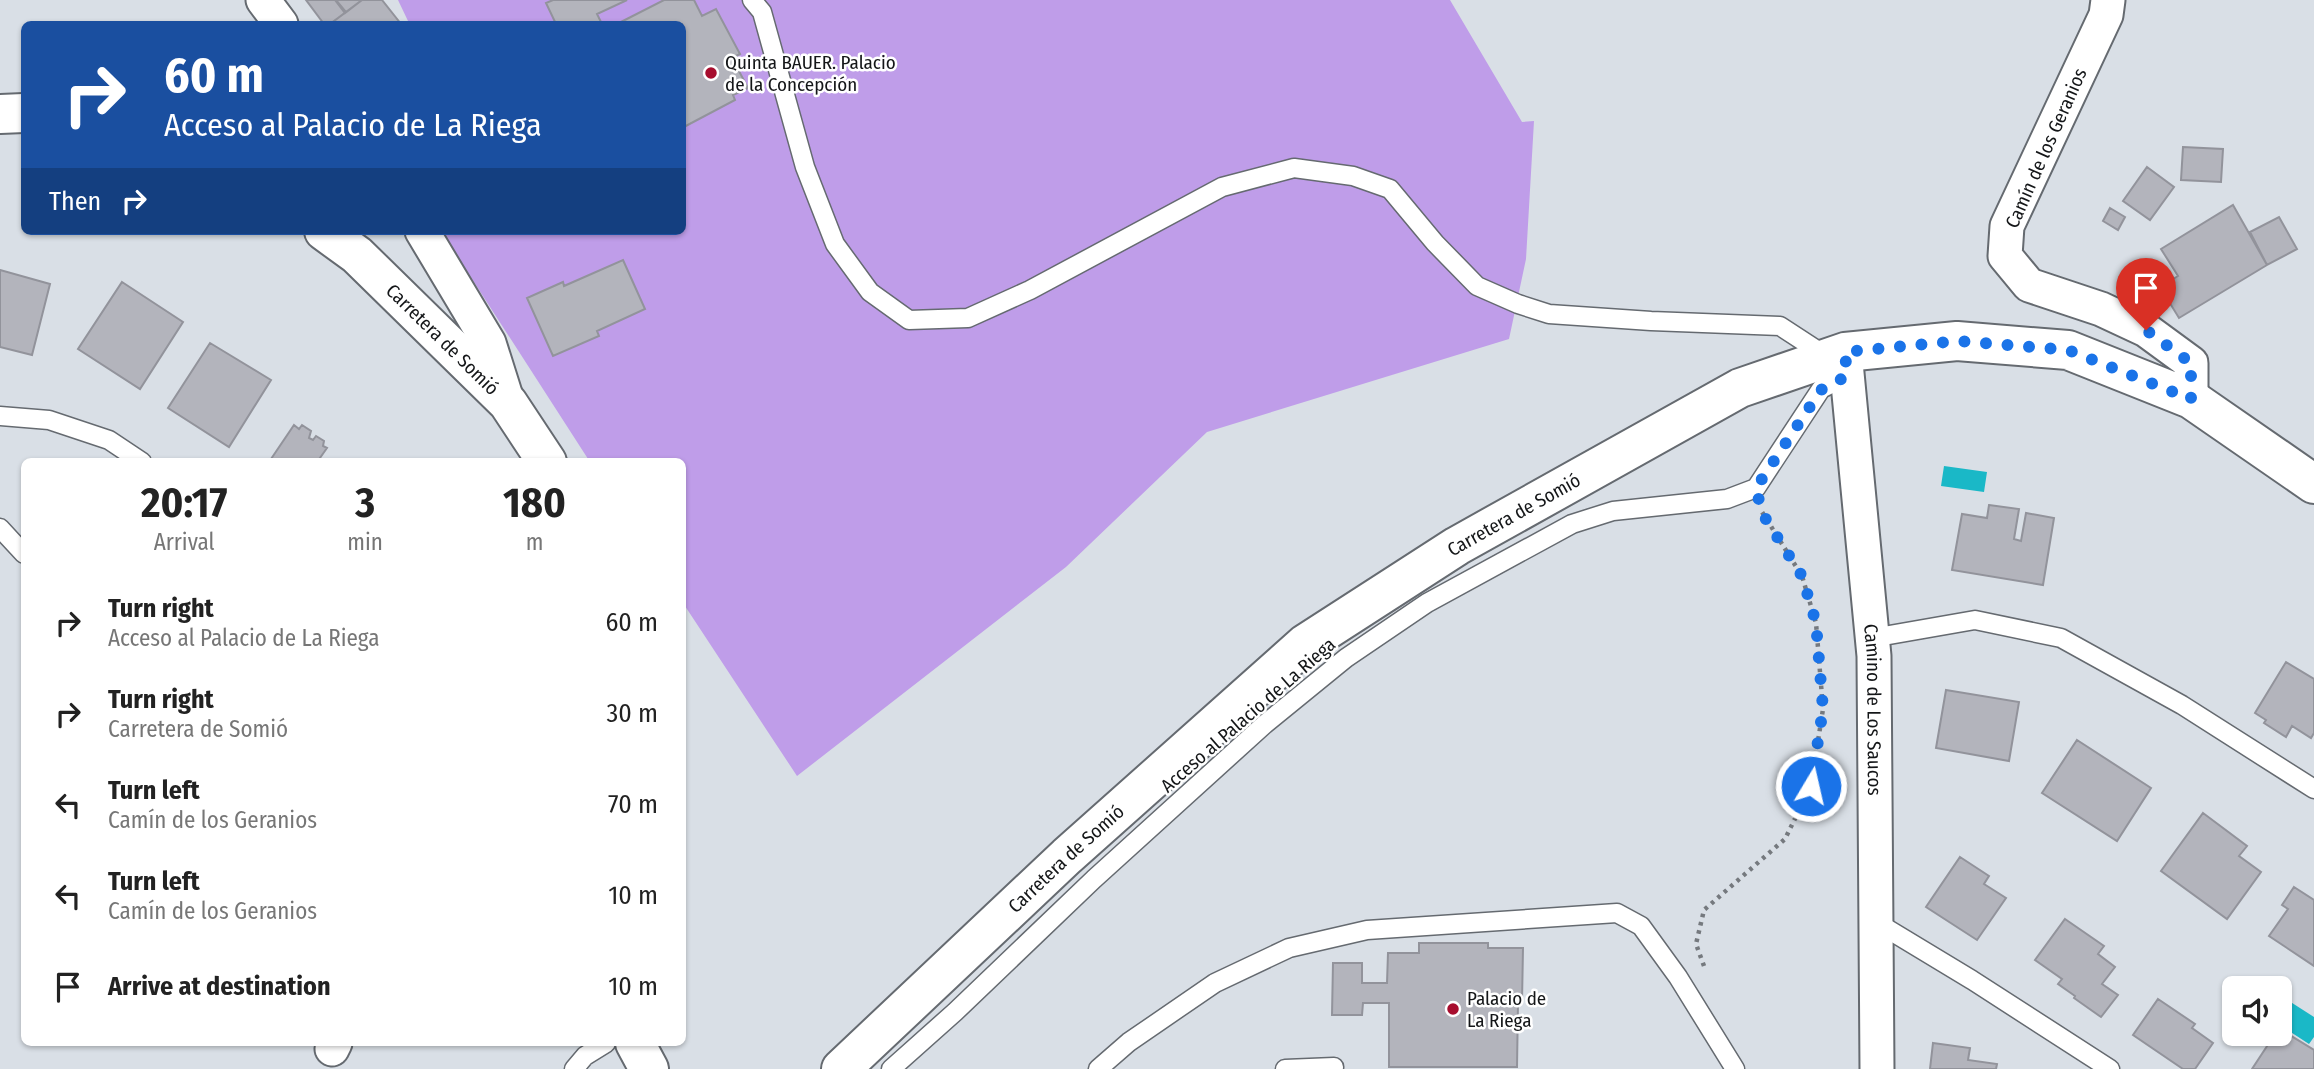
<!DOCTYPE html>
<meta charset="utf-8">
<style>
body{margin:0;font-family:"Fira Sans Condensed",sans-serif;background:#f2f2f2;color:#222;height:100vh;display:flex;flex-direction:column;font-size:26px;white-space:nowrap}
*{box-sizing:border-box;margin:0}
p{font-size:23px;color:#767676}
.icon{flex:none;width:38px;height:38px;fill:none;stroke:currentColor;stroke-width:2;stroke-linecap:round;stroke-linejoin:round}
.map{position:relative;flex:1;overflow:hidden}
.side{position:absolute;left:21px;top:458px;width:665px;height:588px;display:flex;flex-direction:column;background:#fff;border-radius:10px;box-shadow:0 2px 5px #0004}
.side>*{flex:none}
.hud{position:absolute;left:21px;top:21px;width:665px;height:214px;border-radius:10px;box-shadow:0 2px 5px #0004;background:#1a4fa0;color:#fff;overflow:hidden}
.fabs{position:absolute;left:2222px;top:976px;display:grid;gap:14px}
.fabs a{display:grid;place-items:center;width:70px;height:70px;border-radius:10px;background:#fff;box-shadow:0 2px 5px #0004;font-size:35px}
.pin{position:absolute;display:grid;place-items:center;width:60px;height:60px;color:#fff;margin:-72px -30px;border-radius:50% 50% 50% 0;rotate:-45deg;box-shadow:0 0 7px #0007}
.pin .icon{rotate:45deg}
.me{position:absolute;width:77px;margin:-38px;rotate:9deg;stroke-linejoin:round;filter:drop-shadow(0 0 5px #0008)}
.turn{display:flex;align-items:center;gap:24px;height:147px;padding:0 28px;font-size:32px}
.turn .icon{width:91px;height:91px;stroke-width:2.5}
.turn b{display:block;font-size:49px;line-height:60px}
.then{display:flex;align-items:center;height:66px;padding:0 28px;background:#0003;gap:14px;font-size:26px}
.eta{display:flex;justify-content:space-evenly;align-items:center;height:119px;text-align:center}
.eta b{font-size:42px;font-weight:700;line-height:49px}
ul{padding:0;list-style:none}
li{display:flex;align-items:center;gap:21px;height:91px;padding:0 28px}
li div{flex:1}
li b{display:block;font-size:26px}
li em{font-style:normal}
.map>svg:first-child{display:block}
.green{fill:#bf9de9}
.water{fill:#1ab8c7}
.building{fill:#b3b4bc;stroke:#92939b;stroke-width:2}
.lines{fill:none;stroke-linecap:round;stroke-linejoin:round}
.service-casing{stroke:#656a70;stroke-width:21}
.minor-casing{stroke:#656a70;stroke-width:37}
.tertiary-casing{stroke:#656a70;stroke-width:42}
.path{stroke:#75797e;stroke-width:4.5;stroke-dasharray:3.5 5;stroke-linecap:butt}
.service{stroke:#fff;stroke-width:18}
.minor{stroke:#fff;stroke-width:33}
.tertiary{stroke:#fff;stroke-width:38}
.route{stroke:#1a73e8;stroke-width:12;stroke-dasharray:0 21.6}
.poi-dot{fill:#a70d2e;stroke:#fff;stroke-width:2.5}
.labels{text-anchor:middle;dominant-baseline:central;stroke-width:5;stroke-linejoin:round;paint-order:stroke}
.poi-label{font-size:19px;fill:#141618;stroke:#fff;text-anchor:start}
.street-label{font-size:19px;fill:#141618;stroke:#fff}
</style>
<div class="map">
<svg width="2314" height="1069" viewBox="0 0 2314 1069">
<rect width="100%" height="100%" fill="#d9dfe6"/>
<!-- green -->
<path class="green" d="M398 0H1450L1522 122 1534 121 1526 259 1509 339 1207 432 1066 567 797 776 683 603 682 462H590L441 231H682V24H405L408 21Z"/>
<!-- water -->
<path class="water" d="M1944 466 1987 472 1984 492 1941 486Z
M2289 1001 2314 1017V1037L2309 1044 2280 1025V1014Z"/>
<!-- building -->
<path class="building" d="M306 0H336L346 12 330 24H324Z
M335 0H362L345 13Z
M362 0H382L401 24H330Z
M553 0H627L597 14 602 24H556L546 3Z
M664 0H694L702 16 716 9 740 54 732 58 748 88 733 95 735 100 682 128V24H617Z
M2183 147 2223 149 2221 182 2181 180Z
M2147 167 2174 187 2150 220 2123 201Z
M2233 205 2267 265 2179 318 2160 287 2178 276 2161 249Z
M2110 208 2125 217 2118 230 2103 221Z
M2279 217 2297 249 2267 265 2250 232Z
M623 260 645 309 597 331 599 336 553 356 527 298 563 282 564 286Z
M0 270 50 284 32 355 0 347Z
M122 282 183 322 140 389 78 349Z
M210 343 271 380 229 447 168 408Z
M294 425 299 429 302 425 311 431 309 438 313 440 316 436 324 441 323 446 327 448 320 458 327 462H275L271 459Z
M1989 505 2019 509 2014 539 2021 541 2026 513 2054 518 2043 585 1952 570 1962 514 1987 518Z
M2286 662 2314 679V733L2311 738 2292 726 2286 737 2264 723 2266 720 2255 713Z
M1946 690 2019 702 2009 761 1936 748Z
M2077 740 2151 788 2117 841 2042 793Z
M2203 813 2247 846 2239 856 2261 872 2227 919 2161 871Z
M1960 857 1989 876 1984 884 2006 898 1977 940 1926 907Z
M2294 887 2314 900V966L2269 936 2288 909 2282 905Z
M2065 919 2104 946 2098 954 2115 967 2102 984 2118 995 2101 1017 2074 998 2075 996 2058 984 2062 979 2035 960Z
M1419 943H1488V948H1523L1522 1002H1518L1517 1067H1389V1003H1363L1362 1015H1332L1333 963H1362V983H1387L1388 953H1419Z
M2158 999 2195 1024 2192 1028 2213 1043 2195 1069H2183L2133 1035Z
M2280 1029 2314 1050V1069H2252L2275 1034H2280Z
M1933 1043 1970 1048 1968 1060 1997 1064 1996 1069H1930Z"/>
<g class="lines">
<!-- service casing -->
<g class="service-casing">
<path id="service" d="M752 0 762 12 805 167 835 244 870 292 909 320 968 318 1030 290 1222 187 1294 168 1353 176 1390 189 1435 243 1477 286 1518 304 1549 314 1651 321 1780 326 1826 356
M0 416 49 420 109 440 142 462
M0 528 24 554
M1872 638 1975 620 2061 638 2182 705 2314 789
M1876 922 1972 980 2110 1069
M574 1069 585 1056 606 1043
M891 1069 955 1012 1094 879 1265 724 1346 658 1427 603 1572 524 1613 511 1727 499 1756 488 1821 389 1847 376
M1098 1069 1129 1042 1215 983 1289 948 1367 930 1617 913 1641 926 1678 977 1735 1069
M1285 1069 1334 1067"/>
</g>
<!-- minor casing -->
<g class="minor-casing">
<g id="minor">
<path d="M263 0 281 24"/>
<path d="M2108 0 2106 15 2007 226 2005 256 2029 285 2101 309 2146 330 2191 363V399"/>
<path d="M422 231 489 343 508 403"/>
<path id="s1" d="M1845 352 1874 656 1877 1069"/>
<path d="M332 1049 335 1043"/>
</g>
</g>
<!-- tertiary casing -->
<g class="tertiary-casing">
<g id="tertiary">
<path d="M0 114 24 113"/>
<path id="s2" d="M324 231 357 255 508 403 547 462"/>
<path d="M635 1043 649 1069"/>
<path id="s3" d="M841 1069 1067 856 1305 644 1457 546 1740 388 1845 352 1957 341 2068 350 2191 399 2314 484"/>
</g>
</g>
<!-- path -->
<path class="path" d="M1704 966 1696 944 1704 910 1785 839 1811 786 1823 709 1816 623 1802 576 1762 512"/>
<!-- service -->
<use href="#service" class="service"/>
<!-- minor -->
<use href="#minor" class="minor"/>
<!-- tertiary -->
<use href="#tertiary" class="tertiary"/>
</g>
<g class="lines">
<!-- route -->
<path class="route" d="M1811 786 1823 709 1816 623 1802 576 1762 513 1756 488 1821 390 1847 376 1845 352 1957 341 2068 350 2191 399V363L2146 330"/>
</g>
<!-- markers -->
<g class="poi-dot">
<circle cx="711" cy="73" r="7"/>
<circle cx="1453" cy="1009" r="7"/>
</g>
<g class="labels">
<!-- poi labels -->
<g class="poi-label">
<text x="725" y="62">Quinta BAUER. Palacio<tspan x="725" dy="22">de la Concepción</tspan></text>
<text x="1467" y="998">Palacio de<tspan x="1467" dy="22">La Riega</tspan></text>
</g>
<!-- street labels -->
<g class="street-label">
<text transform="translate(2046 148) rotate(-66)">Camín de los Geranios</text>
<text stroke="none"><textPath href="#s2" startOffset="161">Carretera de Somió</textPath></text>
<text stroke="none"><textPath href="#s3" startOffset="875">Carretera de Somió</textPath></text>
<text stroke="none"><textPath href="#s1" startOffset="359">Camino de Los Saucos</textPath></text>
<text transform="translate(1248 715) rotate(-41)">Acceso al Palacio de La Riega</text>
<text stroke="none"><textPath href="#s3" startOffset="308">Carretera de Somió</textPath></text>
</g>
</g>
</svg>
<div class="fabs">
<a><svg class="icon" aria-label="sound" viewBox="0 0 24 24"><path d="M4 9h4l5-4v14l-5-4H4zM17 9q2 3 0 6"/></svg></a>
</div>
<div class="pin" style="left:2146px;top:330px;background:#d93025"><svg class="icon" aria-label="arrive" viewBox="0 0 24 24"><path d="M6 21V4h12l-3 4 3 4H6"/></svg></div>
<svg class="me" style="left:1811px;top:786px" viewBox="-20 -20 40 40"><circle r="17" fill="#1a73e8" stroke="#fff" stroke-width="3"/><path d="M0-11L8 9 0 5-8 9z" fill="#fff"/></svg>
<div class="hud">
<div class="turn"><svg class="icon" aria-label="right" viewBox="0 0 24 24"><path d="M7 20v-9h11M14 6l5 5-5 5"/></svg><div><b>60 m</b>Acceso al Palacio de La Riega</div></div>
<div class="then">Then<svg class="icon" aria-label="right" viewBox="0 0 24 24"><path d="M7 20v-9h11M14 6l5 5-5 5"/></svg></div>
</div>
<section class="side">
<div class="eta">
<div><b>20:17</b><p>Arrival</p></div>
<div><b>3</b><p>min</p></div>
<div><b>180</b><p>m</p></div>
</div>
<ul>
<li><svg class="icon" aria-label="right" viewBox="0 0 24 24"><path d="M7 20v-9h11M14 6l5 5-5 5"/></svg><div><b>Turn right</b><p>Acceso al Palacio de La Riega</p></div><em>60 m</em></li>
<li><svg class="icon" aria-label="right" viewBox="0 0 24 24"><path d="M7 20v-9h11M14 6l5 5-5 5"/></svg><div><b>Turn right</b><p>Carretera de Somió</p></div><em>30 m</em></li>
<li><svg class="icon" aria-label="left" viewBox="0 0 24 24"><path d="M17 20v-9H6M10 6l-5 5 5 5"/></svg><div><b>Turn left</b><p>Camín de los Geranios</p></div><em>70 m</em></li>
<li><svg class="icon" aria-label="left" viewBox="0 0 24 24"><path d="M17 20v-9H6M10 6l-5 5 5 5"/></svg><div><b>Turn left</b><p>Camín de los Geranios</p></div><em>10 m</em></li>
<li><svg class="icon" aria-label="arrive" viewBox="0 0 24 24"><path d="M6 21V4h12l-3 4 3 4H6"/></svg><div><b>Arrive at destination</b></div><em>10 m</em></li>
</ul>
</section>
</div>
